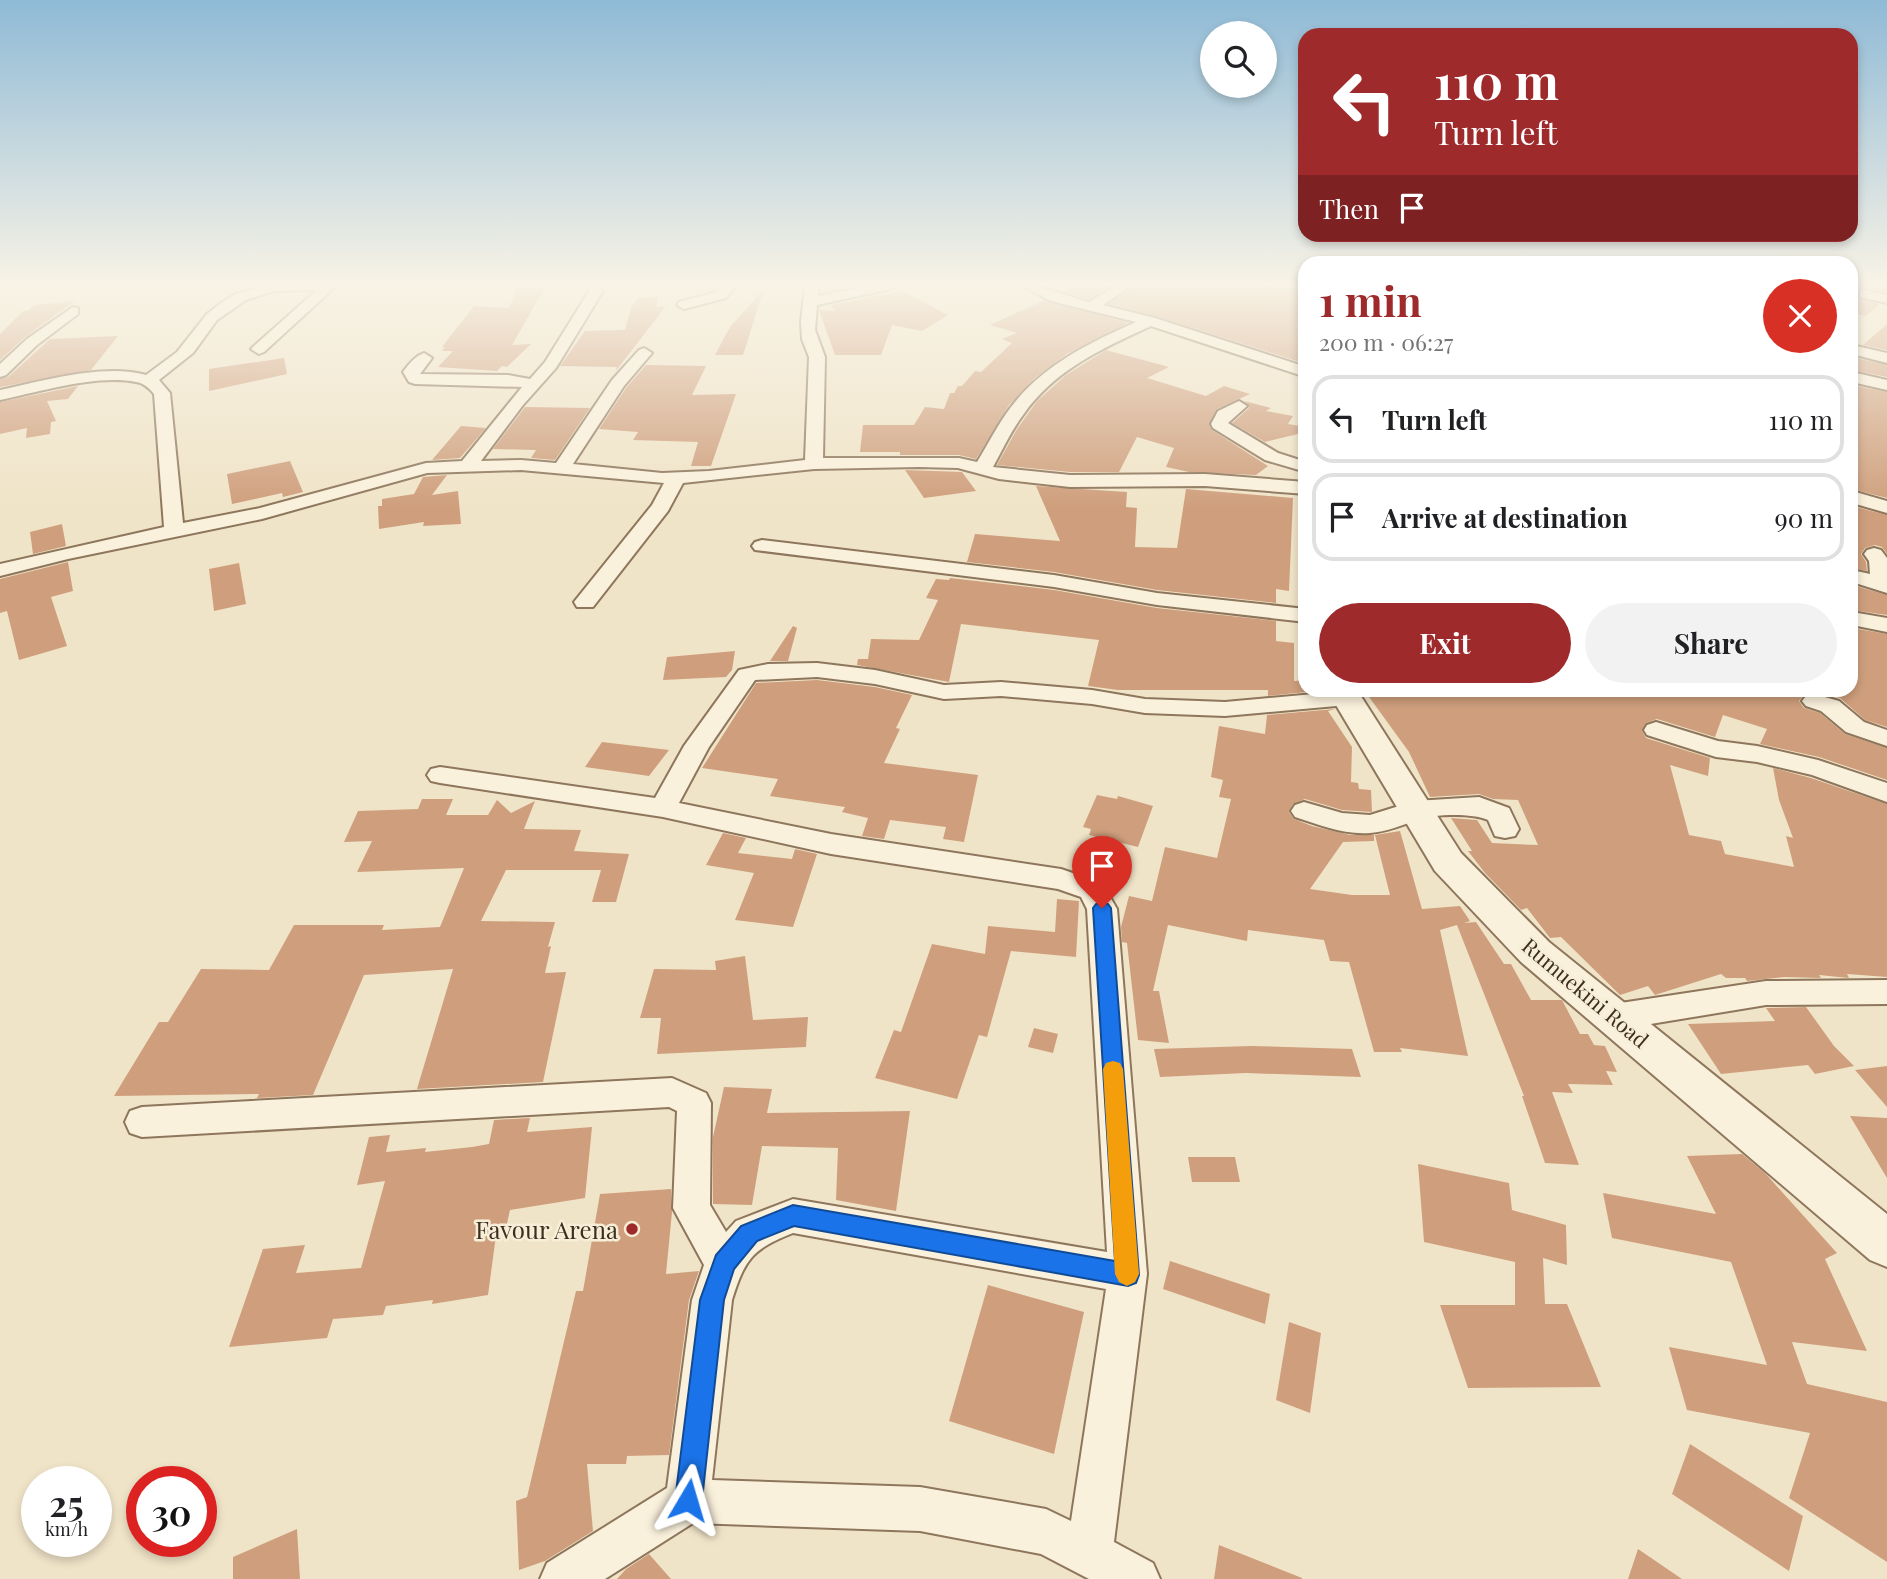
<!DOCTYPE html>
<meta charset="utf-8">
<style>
body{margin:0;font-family:"Playfair Display",serif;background:#f2f2f2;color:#202124;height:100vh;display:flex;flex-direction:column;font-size:26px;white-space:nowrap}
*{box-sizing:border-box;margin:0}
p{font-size:23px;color:#757577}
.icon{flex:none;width:38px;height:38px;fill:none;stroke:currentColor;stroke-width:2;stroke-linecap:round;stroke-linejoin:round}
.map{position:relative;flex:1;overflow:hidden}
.panel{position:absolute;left:1298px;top:256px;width:560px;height:441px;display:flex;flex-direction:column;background:#fff;border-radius:21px;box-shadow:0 4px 10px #0003}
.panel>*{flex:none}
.top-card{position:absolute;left:1298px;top:28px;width:560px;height:214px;border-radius:21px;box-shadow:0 4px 10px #0003;background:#9e2a2b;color:#fff;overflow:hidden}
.tools{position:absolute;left:1200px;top:21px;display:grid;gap:14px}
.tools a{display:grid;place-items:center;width:77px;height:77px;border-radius:50%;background:#fff;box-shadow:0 4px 10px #0003;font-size:35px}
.speed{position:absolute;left:21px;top:1466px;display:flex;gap:14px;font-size:35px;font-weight:700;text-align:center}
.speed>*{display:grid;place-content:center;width:91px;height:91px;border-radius:50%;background:#fff;box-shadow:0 4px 10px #0003;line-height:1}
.speed small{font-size:18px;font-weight:400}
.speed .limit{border:10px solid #d22;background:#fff;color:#111}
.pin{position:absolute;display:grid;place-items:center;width:60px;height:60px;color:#fff;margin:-72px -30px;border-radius:50% 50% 50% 0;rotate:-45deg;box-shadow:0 0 7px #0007}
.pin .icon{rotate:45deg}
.me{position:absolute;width:77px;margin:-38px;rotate:7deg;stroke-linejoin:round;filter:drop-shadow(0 0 5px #0008)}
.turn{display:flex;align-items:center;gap:24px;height:147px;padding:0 21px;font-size:32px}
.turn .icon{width:91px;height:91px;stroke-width:2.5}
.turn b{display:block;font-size:49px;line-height:60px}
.then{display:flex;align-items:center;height:66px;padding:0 21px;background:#0003;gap:14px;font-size:26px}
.round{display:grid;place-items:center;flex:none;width:74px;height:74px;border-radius:37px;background:#f2f2f2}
.headline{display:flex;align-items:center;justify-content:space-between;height:119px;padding:0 21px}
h1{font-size:42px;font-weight:700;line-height:52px;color:#9e2a2b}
.action{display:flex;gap:14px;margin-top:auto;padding:14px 21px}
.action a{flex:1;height:80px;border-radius:42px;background:#9e2a2b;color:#fff;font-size:28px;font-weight:700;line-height:80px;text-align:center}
.action a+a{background:#f2f2f2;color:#202124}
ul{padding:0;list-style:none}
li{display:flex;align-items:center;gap:21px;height:88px;margin:0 14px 10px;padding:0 7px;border:4px solid #e0e0e0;border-radius:21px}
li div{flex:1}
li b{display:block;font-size:26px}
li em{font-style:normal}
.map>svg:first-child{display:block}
.building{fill:#cf9f7d}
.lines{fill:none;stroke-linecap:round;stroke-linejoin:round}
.minor-casing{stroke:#8d765c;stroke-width:4}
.tertiary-casing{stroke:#8d765c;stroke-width:4}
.minor{fill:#faf1dc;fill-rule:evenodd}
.tertiary{fill:#faf1dc;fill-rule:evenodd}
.route{fill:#1a73e8;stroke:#114b97;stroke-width:2}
.slow{fill:#f59e0b}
.poi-dot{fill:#9e2a2b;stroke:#f7eed8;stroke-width:2.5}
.labels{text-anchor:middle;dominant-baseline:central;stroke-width:5;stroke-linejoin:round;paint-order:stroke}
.street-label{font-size:21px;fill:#3d2e20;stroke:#f7eed8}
.near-poi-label{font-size:24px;fill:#3d2e20;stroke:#f7eed8;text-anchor:end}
</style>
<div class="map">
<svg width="1887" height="1579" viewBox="0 0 1887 1579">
<rect width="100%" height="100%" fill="#f0e4c8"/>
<!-- building -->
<path class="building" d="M518 286H546L512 345 531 344 507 367 502 366 497 371 438 367 453 351H442L445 347H442L474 306 509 308Z
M1077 286H1110L1089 299 1064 292Z
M1133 286H1279L1306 292V364L1156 316 1109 304Z
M1852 286H1887V292L1866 287 1858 289V299L1879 304 1866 316 1852 313Z
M764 289 743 355H715L730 327Z
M903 291 948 315 922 331 892 325 881 355H835L819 310 835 311 831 305Z
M658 297 656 307 666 306 615 372 617 367 560 366 585 331 625 330 631 308 638 298Z
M1044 300 1128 323 1067 354 1036 377 1009 405 976 459 959 455H900V452H860L863 425H914L925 407 944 409 950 393H954L958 386H962L975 371 981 372 1012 343 1002 339 1017 333 990 325Z
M75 301 25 337 0 360V334L23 311 29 310 34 305Z
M1887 324V350L1863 345Z
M118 336 91 370 0 387V379L8 377 50 339Z
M1106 350 1169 367 1147 378 1206 396 1224 386 1250 394 1217 409 1209 425 1212 430 1268 466 1256 475 1189 472 1166 467 1174 448 1137 437 1119 472H1070L997 465 1017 429 1037 401 1066 375Z
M1852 357 1887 365V377L1852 370Z
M284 358 287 374 209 391V369Z
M646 365 706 366 692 395 736 394 711 466H691L698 442 633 440 638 432 599 429 626 388Z
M1852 385 1887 392V498L1852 489Z
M78 386 68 399 47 401 56 421 51 422 50 434 26 438 27 428 0 434V402Z
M1244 401 1271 408 1266 411 1293 416 1288 424 1306 427V432L1265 442 1232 423 1249 408 1248 404Z
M525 407 590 408 555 460 531 458 536 450 493 449Z
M461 426 486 428 460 458 432 460Z
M290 461 303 492 283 497 282 493 232 504 227 474Z
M905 470 962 472 976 491 924 498Z
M447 475 432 495 458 491 461 524 423 526 424 522 379 529 378 506H382V499L414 494 423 477Z
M1036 486 1127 492 1126 507 1137 508 1135 547 1177 548 1186 489 1293 498 1289 591 1276 589V603L1157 590 1054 572 967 562 975 534 1060 541Z
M1852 506 1887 515V554L1882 547 1875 545 1865 548 1861 554 1866 562 1867 571 1852 568Z
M62 524 66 546 33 554 30 532Z
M68 562 73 591 51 597 67 646 19 660 7 611 0 613V579Z
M239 563 246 604 214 611 209 569Z
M950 578 1054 590 1157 608 1276 621V641L1294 643V681L1306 680V690H1325L1268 696V690H1118L1088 686 1099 640 961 624 949 682 857 665 858 659H868L871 639 919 640 938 600 926 598 936 579 949 580Z
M1852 585 1887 595V615L1852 610Z
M793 626 797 628 788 661H770Z
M1852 628 1887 634V727L1865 720 1840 698 1813 691 1804 694 1799 701 1804 708 1820 713 1845 734 1887 748V780L1819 757 1760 744 1767 729 1723 715 1715 737 1657 719 1646 723 1642 731 1646 738 1710 758 1708 776 1670 765 1689 835 1721 841 1725 854 1794 867 1786 836 1793 838 1779 800 1773 768 1811 778 1887 804V977L1847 974 1849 978 1819 975 1821 978 1784 977 1747 981 1745 978H1726L1721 974 1655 995 1648 986 1620 995 1561 937 1550 938 1527 908 1521 910 1485 873 1468 851H1472L1451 818 1477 820 1492 843 1538 845 1518 800 1493 799 1479 794 1430 797 1409 752 1364 690H1457L1495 697 1498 690H1852Z
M735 651 732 670 726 677 663 680 667 657Z
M817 680 875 687 912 695 896 728 900 729 884 763 978 775 964 842 943 839 946 827 890 820 884 839 862 836 868 818 842 812 845 807 770 796 778 779 702 768 756 683Z
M1335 709 1328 711 1352 747 1351 782 1358 783 1359 789 1371 790 1372 812 1342 810 1305 799 1293 804 1289 812 1294 819 1312 826 1350 835H1374V841L1343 842 1310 889 1352 895H1390L1375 835 1400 831 1422 909 1460 906 1470 921 1464 923 1476 922 1504 964H1511L1531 1000H1562L1580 1034H1588L1594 1045 1605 1046 1617 1072 1606 1071 1613 1085 1568 1084 1573 1093 1552 1092 1579 1165 1545 1163 1522 1096H1524L1457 925 1440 930 1468 1056 1400 1048 1402 1052H1374L1349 962 1330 961 1324 940 1248 930 1247 941 1168 925 1153 991H1159L1169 1043 1138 1040 1127 943 1122 942 1121 927 1129 896 1152 901 1165 847 1217 858 1231 799 1219 797 1223 780 1211 777 1219 726 1265 734 1267 715Z
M602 742 669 750 649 776 585 767Z
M1097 795 1117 799 1118 796 1153 806 1138 847 1089 835 1091 829 1083 827Z
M422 799H453L446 815H488L497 800 511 813 535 801 524 829 581 830 574 851 629 854 616 902H592L601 870H506L481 921 555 922 548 947 551 946 545 973 566 972 543 1082 417 1089 453 969 364 975 313 1095 257 1098 259 1094 114 1096 159 1022H168L201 969 269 970 294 925H384L382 930 440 927 464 868 357 872 372 841 344 842 358 811 418 809Z
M723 833 746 838 738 853 792 859 795 849 817 854 793 927 735 920 754 873 706 865Z
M1057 899 1079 901 1076 957 1011 951 987 1037 979 1035 957 1099 875 1078 894 1030 901 1032 932 944 985 954 988 926 1055 932Z
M745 956 753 1020 808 1017 806 1047 657 1054 661 1018H640L654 969 716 970 715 961Z
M1806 1007 1834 1046 1854 1066 1815 1074 1808 1065 1721 1074 1688 1024 1775 1021 1766 1008Z
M1034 1028 1058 1034 1053 1053 1028 1047Z
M1251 1046 1352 1049 1361 1077 1246 1073 1160 1077 1154 1049Z
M1887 1066V1107L1855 1070Z
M724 1087 772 1089 767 1113 910 1111 896 1211 836 1200 838 1148 762 1146 752 1205 713 1204V1137Z
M1850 1116 1887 1118V1178Z
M530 1118 527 1132 592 1127 585 1198 510 1210 506 1228H497L488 1295 432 1304 433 1300 386 1306 383 1315 333 1319 327 1338 229 1347 263 1249 305 1245 296 1273 361 1268 385 1181 357 1185 369 1137 390 1135 386 1152 426 1148 425 1152 472 1147 489 1144 494 1120Z
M1742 1154 1765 1173 1837 1253 1825 1259 1867 1351 1792 1342 1807 1384 1887 1402V1562L1789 1498 1810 1433 1687 1410 1669 1347 1767 1365 1731 1262 1612 1238 1603 1193 1716 1214 1687 1156Z
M1188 1157H1235L1240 1182H1192Z
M1418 1164 1509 1183 1512 1210 1566 1225 1567 1265 1543 1258 1545 1304H1567L1601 1387 1468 1388 1440 1305H1515V1262L1424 1242Z
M671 1189 672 1212 666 1274 699 1271 689 1300 669 1455 627 1456 626 1464H587L593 1531 545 1561 519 1570 516 1501 527 1497 576 1291H583L600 1194Z
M1170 1261 1270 1294 1265 1324 1163 1289Z
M988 1285 1084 1312 1054 1454 949 1421Z
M1289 1322 1321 1333 1310 1413 1276 1400Z
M1690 1444 1803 1516 1789 1571 1672 1494Z
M297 1529 300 1579H233V1557Z
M1219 1545 1302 1578V1579H1214Z
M1638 1549 1682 1579H1628Z
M649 1554 671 1579H617L626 1569Z"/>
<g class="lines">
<!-- minor casing -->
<g class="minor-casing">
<path id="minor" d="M262 286 335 287 264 352 259 354 251 349 254 346 317 290 274 291 246 300 217 320 193 353 159 380 170 393 183 523 260 508 426 463 462 461 522 387 415 384 409 382 403 372C408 365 415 356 424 353L432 358 420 374 508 375 530 379 545 362 591 288 596 287 603 291 556 368 523 405 481 461 521 460 556 463 612 380 639 350 644 348 652 353 624 386 573 464 662 473 709 471 805 460 809 357 802 339 801 322 805 286H819L818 296 868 286H893L891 289 817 305 815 330 825 357 823 458H959L977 462C988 444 998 424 1011 407 1043 365 1089 343 1136 322L1051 301 1022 286C1045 286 1067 296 1089 302L1115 286H1131L1103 305 1155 318 1306 367V377L1151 326C1103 348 1054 370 1023 415 1011 431 1003 449 993 467L1070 475 1205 474 1306 482V494L1205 486 1070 487 999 479 958 468 919 467 814 469 683 483 668 511 593 607H577L574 602 652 505 664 483 521 470 427 473 262 519 68 559 0 576V564L164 527 154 394C149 388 144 383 136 382 97 374 39 392 0 400V390C42 381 105 363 146 375L177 352 207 314 221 303 236 294Z
M721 286H735L726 298 684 309 677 305 679 302 716 292Z
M1865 290 1887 295V303L1860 297V291Z
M73 307 78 308V314L37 345 6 375 0 377V364L27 339Z
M1852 345 1887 353V363L1852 354Z
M1852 372 1887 380V390L1852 382Z
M1239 401 1247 406 1228 423 1278 453 1306 462V472L1265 460 1213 428 1211 424 1218 411Z
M1852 491 1887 501V513L1852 503Z
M762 540 1054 575 1157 593 1306 609V622L1157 605 1054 587 755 550 752 546 755 542Z
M1874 548 1881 550 1887 558V593L1852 582V570L1870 574 1869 561 1864 554 1867 550Z
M1852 612 1887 618V632L1852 625Z
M817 663 875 670 944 685 1001 682 1092 690 1145 699 1225 702 1347 691 1355 693 1359 698 1355 703 1347 705 1225 716 1145 713 1092 704 1001 696 944 699 875 684 817 677 755 680 709 747 679 803 831 834 1061 869 1102 883 1117 909 1147 1274 1114 1542 1153 1563 1160 1579H1089L1041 1554 920 1531 693 1523 605 1579H540L547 1563 667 1488 692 1300 704 1265 673 1208 677 1111 669 1107 142 1137 130 1133 125 1122 130 1111 142 1107 672 1078 706 1093 711 1103 710 1205 726 1232 736 1221 793 1199 1107 1252 1087 909 1081 897 1058 889 831 854 663 817 440 783 431 781 427 775 431 769 440 767 655 798 684 746 739 670 768 664ZM793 1233 1106 1289 1071 1521 1046 1509 920 1487 712 1480 732 1300C745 1258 753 1249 793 1233Z
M1814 694 1839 701 1864 722 1887 730V746L1846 732 1821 711 1806 706 1802 701 1806 696Z
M1656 722 1718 741 1757 746 1818 760 1887 783V802L1812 775 1757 762 1716 757 1647 735 1644 730 1647 725Z
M1479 797 1509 808 1519 829 1515 836 1505 838 1495 836 1488 820C1472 813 1433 814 1417 820 1402 825 1387 832 1370 833 1344 835 1319 825 1295 817L1291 811 1295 805 1304 802 1342 813 1370 815 1415 801Z
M1887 980V1004L1766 1005 1614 1030 1603 1026 1598 1017 1603 1008 1614 1004 1766 981Z"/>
</g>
<!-- tertiary casing -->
<g class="tertiary-casing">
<path id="tertiary" d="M1327 690H1357L1461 853 1549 942 1887 1214V1267L1870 1260 1521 962 1435 871Z"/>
</g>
<!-- minor -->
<use href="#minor" class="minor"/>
<!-- tertiary -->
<use href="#tertiary" class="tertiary"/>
</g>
<!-- sky -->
<linearGradient id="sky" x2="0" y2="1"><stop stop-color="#8fbad6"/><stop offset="0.56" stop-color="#f8f3e6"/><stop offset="1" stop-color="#f8f3e6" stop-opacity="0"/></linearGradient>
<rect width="1887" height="507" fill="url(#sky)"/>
<!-- route -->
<path class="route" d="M1102 902 1108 904 1111 908 1139 1275 1136 1283 1128 1286 794 1226 757 1241 734 1269 724 1300 702 1500 698 1510 688 1514 679 1510 675 1500 700 1300 716 1255 741 1226 793 1205 1115 1261 1093 908 1096 904Z"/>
<!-- slow -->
<path class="slow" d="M1113 1061 1120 1063 1123 1069 1139 1274 1135 1282 1127 1286 1119 1282 1115 1274 1103 1069 1106 1063Z"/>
<!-- markers -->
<circle class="poi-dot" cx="632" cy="1229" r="7"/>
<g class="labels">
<!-- street labels -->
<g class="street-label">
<text transform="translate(1586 992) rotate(40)">Rumuekini Road</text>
</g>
<!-- near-poi labels -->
<g class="near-poi-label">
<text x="618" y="1229">Favour Arena</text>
</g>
</g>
</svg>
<div class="tools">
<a><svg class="icon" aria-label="search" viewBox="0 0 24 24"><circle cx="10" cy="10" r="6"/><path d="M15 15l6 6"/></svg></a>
</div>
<div class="speed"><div>25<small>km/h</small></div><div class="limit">30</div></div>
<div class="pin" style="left:1102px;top:908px;background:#d93025"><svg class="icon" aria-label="arrive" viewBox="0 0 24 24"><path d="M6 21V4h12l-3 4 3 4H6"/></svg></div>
<svg class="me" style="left:688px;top:1500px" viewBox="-20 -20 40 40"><path d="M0-17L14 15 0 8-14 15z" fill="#1a73e8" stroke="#fff" stroke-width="4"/></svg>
<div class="top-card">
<div class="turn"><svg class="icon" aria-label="left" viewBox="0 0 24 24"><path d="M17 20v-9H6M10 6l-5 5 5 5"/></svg><div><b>110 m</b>Turn left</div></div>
<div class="then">Then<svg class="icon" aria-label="arrive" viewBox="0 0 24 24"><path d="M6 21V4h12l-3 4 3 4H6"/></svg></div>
</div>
<section class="panel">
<div class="headline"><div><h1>1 min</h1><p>200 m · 06:27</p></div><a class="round" style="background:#d93025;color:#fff"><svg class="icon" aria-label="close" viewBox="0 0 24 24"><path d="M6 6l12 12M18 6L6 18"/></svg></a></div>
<ul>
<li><svg class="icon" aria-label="left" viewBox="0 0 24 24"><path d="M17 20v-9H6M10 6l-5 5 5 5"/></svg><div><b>Turn left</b></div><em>110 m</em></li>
<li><svg class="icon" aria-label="arrive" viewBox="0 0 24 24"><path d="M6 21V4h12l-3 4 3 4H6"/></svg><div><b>Arrive at destination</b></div><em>90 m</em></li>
</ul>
<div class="action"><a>Exit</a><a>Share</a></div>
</section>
</div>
